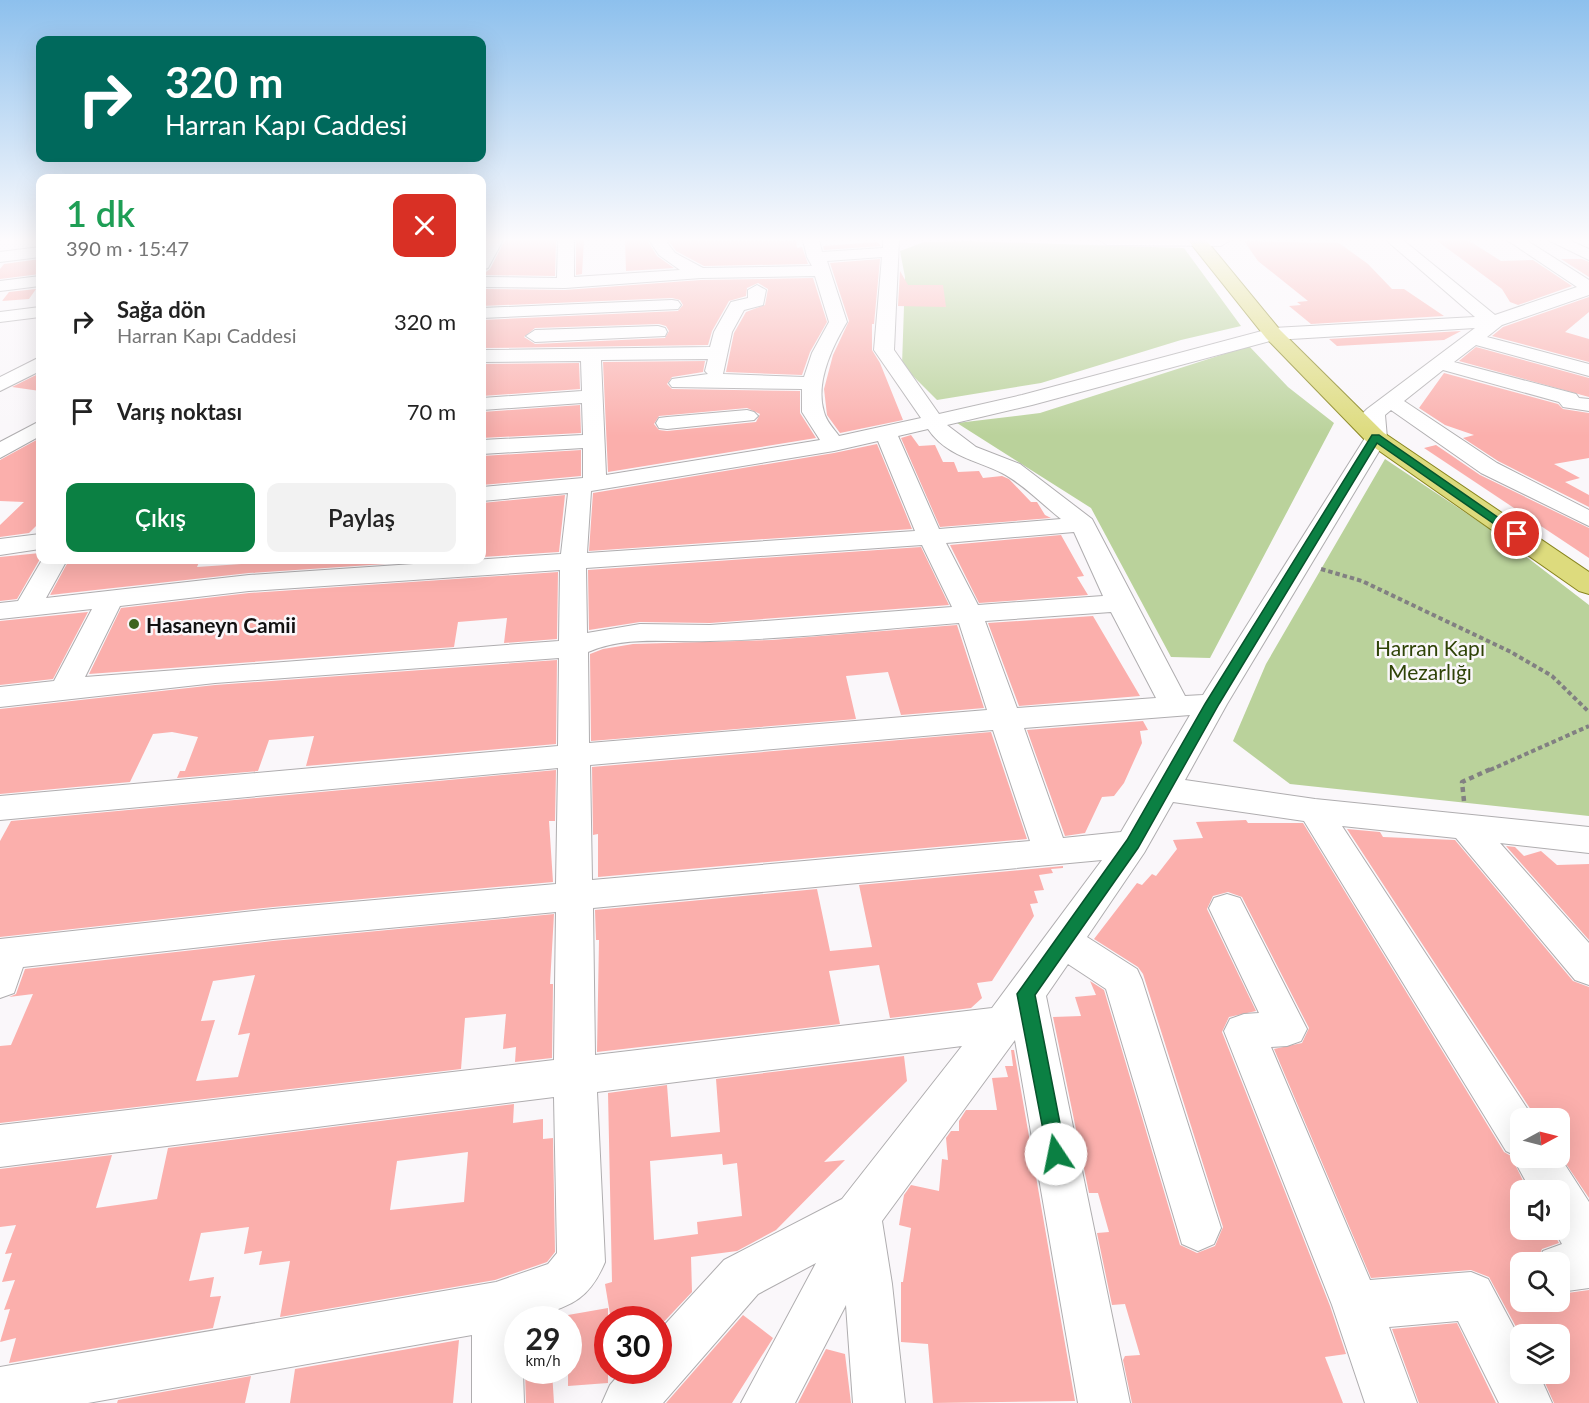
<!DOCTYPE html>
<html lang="tr">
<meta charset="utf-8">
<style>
body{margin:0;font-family:Lato,sans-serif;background:#f2f2f2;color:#222;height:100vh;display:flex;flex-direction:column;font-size:22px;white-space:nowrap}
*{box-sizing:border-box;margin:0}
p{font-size:20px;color:#767676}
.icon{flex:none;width:33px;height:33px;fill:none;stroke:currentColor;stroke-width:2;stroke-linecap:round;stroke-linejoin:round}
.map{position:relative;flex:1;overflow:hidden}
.panel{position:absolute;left:36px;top:174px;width:450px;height:390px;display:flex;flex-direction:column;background:#fff;border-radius:12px;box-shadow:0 6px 24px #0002}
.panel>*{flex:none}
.guide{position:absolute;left:36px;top:36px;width:450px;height:126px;border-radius:12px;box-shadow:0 6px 24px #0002;background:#00695c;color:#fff;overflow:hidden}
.needle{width:39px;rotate:83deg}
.controls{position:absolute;left:1510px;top:1108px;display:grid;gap:12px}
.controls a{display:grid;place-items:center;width:60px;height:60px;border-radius:12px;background:#fff;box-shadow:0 6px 24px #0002;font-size:30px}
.speed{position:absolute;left:504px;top:1306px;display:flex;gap:12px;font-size:30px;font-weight:700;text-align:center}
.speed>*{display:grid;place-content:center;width:78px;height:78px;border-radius:50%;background:#fff;box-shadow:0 6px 24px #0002;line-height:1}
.speed small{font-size:15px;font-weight:400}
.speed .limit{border:9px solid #d22;background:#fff;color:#111}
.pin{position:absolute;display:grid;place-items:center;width:51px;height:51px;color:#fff;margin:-26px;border:3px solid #fff;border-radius:50%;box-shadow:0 2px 6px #0007}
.me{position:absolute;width:66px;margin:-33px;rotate:349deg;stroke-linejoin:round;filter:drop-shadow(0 0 4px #0008)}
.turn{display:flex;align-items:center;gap:21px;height:126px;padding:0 30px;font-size:27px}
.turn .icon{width:78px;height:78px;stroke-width:2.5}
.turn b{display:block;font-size:42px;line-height:51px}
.round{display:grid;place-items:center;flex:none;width:63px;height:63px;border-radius:12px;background:#f2f2f2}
.headline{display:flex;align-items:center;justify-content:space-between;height:102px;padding:0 30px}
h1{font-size:36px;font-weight:600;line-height:45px;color:#1e9e55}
.button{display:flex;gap:12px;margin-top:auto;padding:12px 30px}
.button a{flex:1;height:69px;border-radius:12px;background:#0b8043;color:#fff;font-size:24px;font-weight:600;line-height:69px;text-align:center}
.button a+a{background:#f2f2f2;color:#222}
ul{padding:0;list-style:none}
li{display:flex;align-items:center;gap:18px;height:90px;padding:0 30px}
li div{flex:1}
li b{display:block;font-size:22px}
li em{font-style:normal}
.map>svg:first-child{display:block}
.green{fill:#bad29b}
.building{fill:#fbafac;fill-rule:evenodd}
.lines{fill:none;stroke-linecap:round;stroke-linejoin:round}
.minor-casing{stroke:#afadaf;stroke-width:2}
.major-casing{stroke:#88851f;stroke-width:2}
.path-far1{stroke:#828082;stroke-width:4;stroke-dasharray:4.5 3;stroke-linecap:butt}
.path{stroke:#828082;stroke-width:4.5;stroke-dasharray:5 4;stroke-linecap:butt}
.minor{fill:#fff;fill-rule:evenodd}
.major{fill:#dddb7d;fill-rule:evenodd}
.route{fill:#0b8043;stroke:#07532c;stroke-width:1.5}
.poi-dot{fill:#3c641f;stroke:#faf7fa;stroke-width:2}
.labels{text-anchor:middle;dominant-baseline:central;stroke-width:5;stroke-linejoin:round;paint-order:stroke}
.poi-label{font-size:21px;font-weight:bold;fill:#121111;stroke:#faf7fa;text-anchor:start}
.park-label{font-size:21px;fill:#2f4307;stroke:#faf7fa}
</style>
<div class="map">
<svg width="1589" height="1403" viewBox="0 0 1589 1403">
<rect width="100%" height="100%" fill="#faf7fa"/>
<!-- green -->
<path class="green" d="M967 241 1184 248 1241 326 1181 340 1041 383 937 400 902 365 905 277 900 251 924 242Z
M1249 346 1288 387 1334 423 1210 658 1171 657 1091 508 957 423 1040 413Z
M1385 459 1493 531 1589 605V816L1290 784 1233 741 1266 664Z"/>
<!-- building -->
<path class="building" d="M505 240H556L555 276 482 275 490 269Z
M576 240H584L582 274 576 275Z
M625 240H647L657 256 674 268 626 271Z
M668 240 796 241 797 248 802 247 808 264 704 266 676 251Z
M1436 240H1468L1501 261 1533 260 1572 286 1518 305 1510 302 1502 289Z
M1244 241 1339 243 1368 264 1392 289H1404L1444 316 1311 324 1289 306 1301 305 1297 302 1308 301 1258 261Z
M877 242 881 246 824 250 823 246Z
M40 259V274L0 279V269L4 264Z
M880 259 874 324H872V350L880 363 903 420 840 433 827 415 824 389 833 355 849 321 830 263Z
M1561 259H1582L1589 262V277Z
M900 271 908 285H943L946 307 898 306Z
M813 278 827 322 810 352 802 375 726 372 734 333 746 312 765 305 768 289 758 283 747 288 746 296 729 301 712 331 708 345 482 348V320L678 311 683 305 680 300 672 298 482 306V289L565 290 701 280ZM659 324 666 326 669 331 665 338 535 344 524 337 535 328Z
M36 289 29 299 2 301 9 292Z
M1589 297V312L1565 332 1589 339V362L1492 336 1503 327Z
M1461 331 1444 340 1337 346 1329 339Z
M1476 347 1589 378V397L1459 361Z
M705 361 703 372 672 377 667 384 672 389 800 391V413L816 438 608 472 603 362ZM747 408 760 414 756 422 667 431 659 430 654 424 659 416Z
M579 363 580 389 482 396V364Z
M40 373V391L12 387Z
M1444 373 1558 404 1563 409 1589 413V458L1554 464 1580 478 1565 482 1589 495V507L1498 461 1463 438 1474 435 1445 425 1419 408Z
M580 405 581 433 482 438V412Z
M911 435 919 446 935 445 943 462H954L958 472 979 471 983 478 1002 476 1009 479 1031 502H1037L1045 515 1051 518 940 527 901 438Z
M40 438V522L29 533 0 537V525L24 502 0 501V460Z
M877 444 912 529 589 551 593 493 834 453Z
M1436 445 1480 475 1589 528V558L1424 448Z
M581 450V476L482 485V456Z
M565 495 559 552 482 557V503Z
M1061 535 1084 576 1077 577 1088 595 979 603 950 545Z
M921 547 949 605 710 623 640 622 589 630 588 570Z
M40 553V559L17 599 0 601V557Z
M69 560H200L197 567 257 563 258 560H446L249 573 50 595Z
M558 572 557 639 504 643 507 618 458 622 454 647 89 674 121 608 249 593Z
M88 612 53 679 0 685V621Z
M1093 616 1140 696 1019 706 988 623Z
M957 625 984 708 901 715 888 672 846 676 856 719 591 741 590 654 603 649 633 644 772 640Z
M557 660 556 744 306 766 314 736 269 740 258 771 177 778 180 771H185L198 737 172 732 153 734 130 782 0 794V709L215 685Z
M1143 721 1148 730 1140 731 1142 743 1124 783 1114 796 1102 797 1085 833 1065 836 1027 730Z
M991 732 1027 839 598 877V834L593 835 592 767Z
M556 770 555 821H549L553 882 273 907 0 937V841L11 821Z
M1246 820 1248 823H1303L1504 1152 1511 1156 1528 1191H1521V1230H1552L1559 1243 1542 1249 1536 1263H1521V1302H1560V1294L1589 1290V1403H1554L1541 1374H1560V1335L1521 1336 1489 1277 1471 1270 1371 1278 1274 1049 1302 1043 1309 1028 1242 897 1228 892 1213 896 1207 909 1256 1011 1229 1017 1222 1032 1330 1306 1346 1354 1325 1357 1343 1403H1132L1123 1360 1125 1356 1140 1355 1125 1304 1112 1305 1097 1233 1109 1232 1098 1193H1089L1053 1017 1081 1016 1075 997 1096 995 1090 981 1104 990 1180 1245 1197 1253 1215 1246 1223 1227 1143 974 1138 967 1094 939 1137 883 1142 885 1152 874 1156 876 1177 849 1173 840 1203 838 1196 822Z
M1347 829 1380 832 1383 837 1455 840 1573 981 1589 987V1198L1560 1155V1113L1535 1116Z
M1506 846 1515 847 1524 856 1541 851 1557 865 1589 864V940Z
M1063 866V868L1051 869 1053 873 1039 875 1044 890 1034 891 1038 903 1030 904 1034 916 992 981 977 983 982 998 971 1008 890 1018 879 965 829 971 840 1024 597 1052 599 940H596L595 910 817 889 830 951 872 947 859 885Z
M554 914 550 984H553L552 1058 515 1062 516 1047 503 1049 506 1014 465 1018 461 1069 0 1123V1046L11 1045 33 994 9 997 16 994 25 969 273 941ZM255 975 238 1035 250 1033 238 1077 196 1081 215 1020 201 1021 213 981Z
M1011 1050H1014L1075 1401 933 1403 928 1344 901 1342V1282H903L911 1228 899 1225 904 1195 911 1185 939 1191 942 1159 948 1160 946 1138 951 1131H959V1121L966 1110H997L992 1078 1008 1077 1005 1066H1013Z
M904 1056 907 1081 824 1162 845 1160 776 1230 737 1251 691 1257 692 1292 658 1328V1320H611L605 1284 612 1282 608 1093 667 1085 671 1137 720 1132 716 1079ZM722 1154 723 1165 737 1163 742 1216 697 1222 698 1234 654 1240 650 1161Z
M514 1104 513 1123 543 1119V1139L553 1138 555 1252 547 1262 495 1280 280 1317 290 1261 259 1265 262 1251 244 1254 249 1227 201 1233 189 1281 214 1277 210 1297 221 1296 213 1328 9 1363 16 1338 0 1342 10 1309 4 1310 15 1280 2 1282 12 1253 5 1254 16 1225 0 1227V1169L112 1155 96 1208 131 1203 157 1199 168 1148ZM468 1152 464 1202 390 1210 397 1161Z
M608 1308V1383L568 1386V1315Z
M743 1315 773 1338 732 1403H666Z
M1457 1323 1496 1403H1419L1392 1329Z
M459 1340 453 1403H290L295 1369Z
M826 1349 845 1354 851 1403H798Z
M525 1371H552L554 1403H526Z
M251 1376 245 1403H117L118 1400Z"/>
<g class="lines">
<!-- minor casing -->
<g class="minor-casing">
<path id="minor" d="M487 240H503L488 268 482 270V251Z
M558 240H574V277L680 270 659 255 649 240H665L675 253 703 268 812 266 807 257 803 240H819L822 252 883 248V240H899L894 350 939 414 1022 395 1273 328 1475 317 1386 240H1403L1495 315 1577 287 1507 240H1526L1589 280V295L1502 325 1487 337 1589 364V376L1476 345 1454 362 1576 394 1579 398 1589 399V411L1563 407 1559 402 1443 370 1404 401 1497 463 1589 510V526L1481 473 1391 410 1385 415 1387 438 1227 704 1185 780 1315 799 1589 827V853L1500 843 1589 943V985L1575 980 1456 838 1342 826 1534 1119H1521V1158L1560 1157 1589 1202V1288L1560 1292V1263H1538L1543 1251 1562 1244 1554 1230H1560V1191H1531L1513 1158 1514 1155 1506 1151 1304 821 1173 802 1144 853 1087 937 1137 969 1142 980 1221 1228 1214 1244 1198 1251 1182 1244 1106 989 1068 964 1046 996 1130 1403H1078L1015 1040 882 1221 892 1284 905 1403H853L846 1305 795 1403H741L816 1263 758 1294 663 1403H602L610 1385 622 1371H658V1332L724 1260 842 1199 962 1046 597 1092 605 1262C587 1305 566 1306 526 1320H518V1371H523L524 1403H472V1335L88 1403H0V1367L496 1282 548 1264 557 1253 554 1097 0 1167V1125L554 1060 556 912 273 939 23 967 14 993 0 998V939L273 909 556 884 558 768 0 820V796L558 746 559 658 215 683 0 707V687L54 681 92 609 0 619V603L18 601 42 560H67L46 598 249 575 561 554 568 493 482 501V487L583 478V448L482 454V440L583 435 582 403 482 410V398L582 391 581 361 482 362V350L710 347 714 332 731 302 748 298V290L757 285 766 290 763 305 744 310 732 332 723 374 804 377 812 353 829 322 815 276 701 278 565 288 482 287V277L557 278ZM882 257 874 350 921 418 839 436C834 429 826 421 824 412 815 383 832 347 847 322L827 261ZM1475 328 1367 409 1363 413 1365 438 1203 695 1185 696 1092 519 1020 464 976 447 947 425 1032 405 1274 340ZM708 359 705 371 708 374 672 379 669 383 672 387 802 389V412L820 440 606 475 601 360ZM928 429C946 456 976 460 1002 473 1023 484 1042 504 1061 519L939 529 898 436ZM878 441 915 531 587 553 591 491 834 451ZM1074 532 1103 596 978 605 946 543ZM922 545 952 607 710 625 640 624 587 633 586 568ZM560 570 559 641 85 677 120 606 249 591ZM1111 612 1156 698 1017 708 985 621ZM959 623 987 710 589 743 588 652C627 635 669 643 710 641 793 639 876 629 959 623ZM1190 715 1121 832 1063 838 1024 728ZM993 730 1030 841 592 880 590 765ZM1102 860 992 1008 595 1055 593 908Z
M1099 240H1228L1229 241 1221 246 1107 245Z
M1548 240H1569L1589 249V260Z
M40 247V257L0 262V252Z
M40 276V286L0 291V281Z
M672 300 678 301 681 305 678 309 482 318V308Z
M40 307V317L0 322V312Z
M658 326 665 328 667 332 665 336 535 342 526 336 535 330Z
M40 357V371L0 391V377Z
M747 410 754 412 758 416 754 420 667 429 659 428 656 423 659 418 667 417Z
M40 421V436L0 458V442Z
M40 534V549L0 555V539Z
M1227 894 1240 898 1307 1029 1301 1041 1287 1046 1271 1047 1370 1280 1471 1272 1488 1279 1521 1341V1374H1539L1552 1403H1499L1458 1321 1389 1327 1417 1403H1365L1332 1305 1224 1031 1230 1019 1244 1014 1259 1013 1209 908 1214 898Z"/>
</g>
<!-- major casing -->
<g class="major-casing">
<path id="major" d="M1188 240H1206L1280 330 1384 433 1589 572V594L1579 591 1368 443 1266 338Z"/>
</g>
<!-- path-far1 -->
<path class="path-far1" d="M1321 569 1362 581 1511 652 1552 676 1589 712
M1490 770 1589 726"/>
<!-- path -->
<path class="path" d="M1464 801 1462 782 1493 768"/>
<!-- minor -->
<use href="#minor" class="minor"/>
<!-- major -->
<use href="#major" class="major"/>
</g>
<!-- sky -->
<linearGradient id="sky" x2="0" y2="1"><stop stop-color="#8dc0ed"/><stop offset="0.55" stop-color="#fdfbfd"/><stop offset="1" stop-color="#fdfbfd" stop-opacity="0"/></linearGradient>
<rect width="1589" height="436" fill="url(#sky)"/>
<!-- route -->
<path class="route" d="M1372 435H1379L1522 534 1513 537 1377 443 1219 704 1138 848 1035 995 1066 1154 1063 1161 1056 1164 1049 1161 1017 994 1127 840 1205 704Z"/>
<!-- markers -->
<circle class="poi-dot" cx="134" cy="624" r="6"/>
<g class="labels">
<!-- poi labels -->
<g class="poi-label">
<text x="146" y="624">Hasaneyn Camii</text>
</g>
<!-- park labels -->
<g class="park-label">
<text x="1430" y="647">Harran Kapı<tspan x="1430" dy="24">Mezarlığı</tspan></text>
</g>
</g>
</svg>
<div class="controls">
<a><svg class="needle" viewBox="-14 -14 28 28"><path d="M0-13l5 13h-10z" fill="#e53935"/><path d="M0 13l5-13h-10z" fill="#767676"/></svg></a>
<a><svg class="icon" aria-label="sound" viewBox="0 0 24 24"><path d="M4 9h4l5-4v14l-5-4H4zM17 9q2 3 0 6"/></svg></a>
<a><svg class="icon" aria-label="search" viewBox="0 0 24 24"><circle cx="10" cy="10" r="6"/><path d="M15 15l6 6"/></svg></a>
<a><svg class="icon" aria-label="layers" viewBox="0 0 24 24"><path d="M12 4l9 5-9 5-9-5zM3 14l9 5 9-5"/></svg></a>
</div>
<div class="speed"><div>29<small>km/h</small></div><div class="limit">30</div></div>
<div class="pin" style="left:1517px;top:534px;background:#d93025"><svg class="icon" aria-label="arrive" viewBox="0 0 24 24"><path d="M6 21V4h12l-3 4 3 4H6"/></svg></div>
<svg class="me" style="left:1056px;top:1154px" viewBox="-20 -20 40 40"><circle r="19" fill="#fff"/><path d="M0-13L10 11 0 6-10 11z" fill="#0b8043"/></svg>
<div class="guide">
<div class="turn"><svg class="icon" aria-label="right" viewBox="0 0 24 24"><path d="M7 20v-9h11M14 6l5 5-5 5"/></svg><div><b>320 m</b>Harran Kapı Caddesi</div></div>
</div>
<section class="panel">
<div class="headline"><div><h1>1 dk</h1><p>390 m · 15:47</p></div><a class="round" style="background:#d93025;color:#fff"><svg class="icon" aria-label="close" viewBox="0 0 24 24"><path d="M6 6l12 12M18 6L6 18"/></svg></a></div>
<ul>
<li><svg class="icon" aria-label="right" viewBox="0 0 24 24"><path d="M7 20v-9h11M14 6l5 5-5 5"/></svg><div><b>Sağa dön</b><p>Harran Kapı Caddesi</p></div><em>320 m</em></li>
<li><svg class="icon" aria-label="arrive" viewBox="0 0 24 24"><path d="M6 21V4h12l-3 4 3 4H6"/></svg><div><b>Varış noktası</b></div><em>70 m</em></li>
</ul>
<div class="button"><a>Çıkış</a><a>Paylaş</a></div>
</section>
</div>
